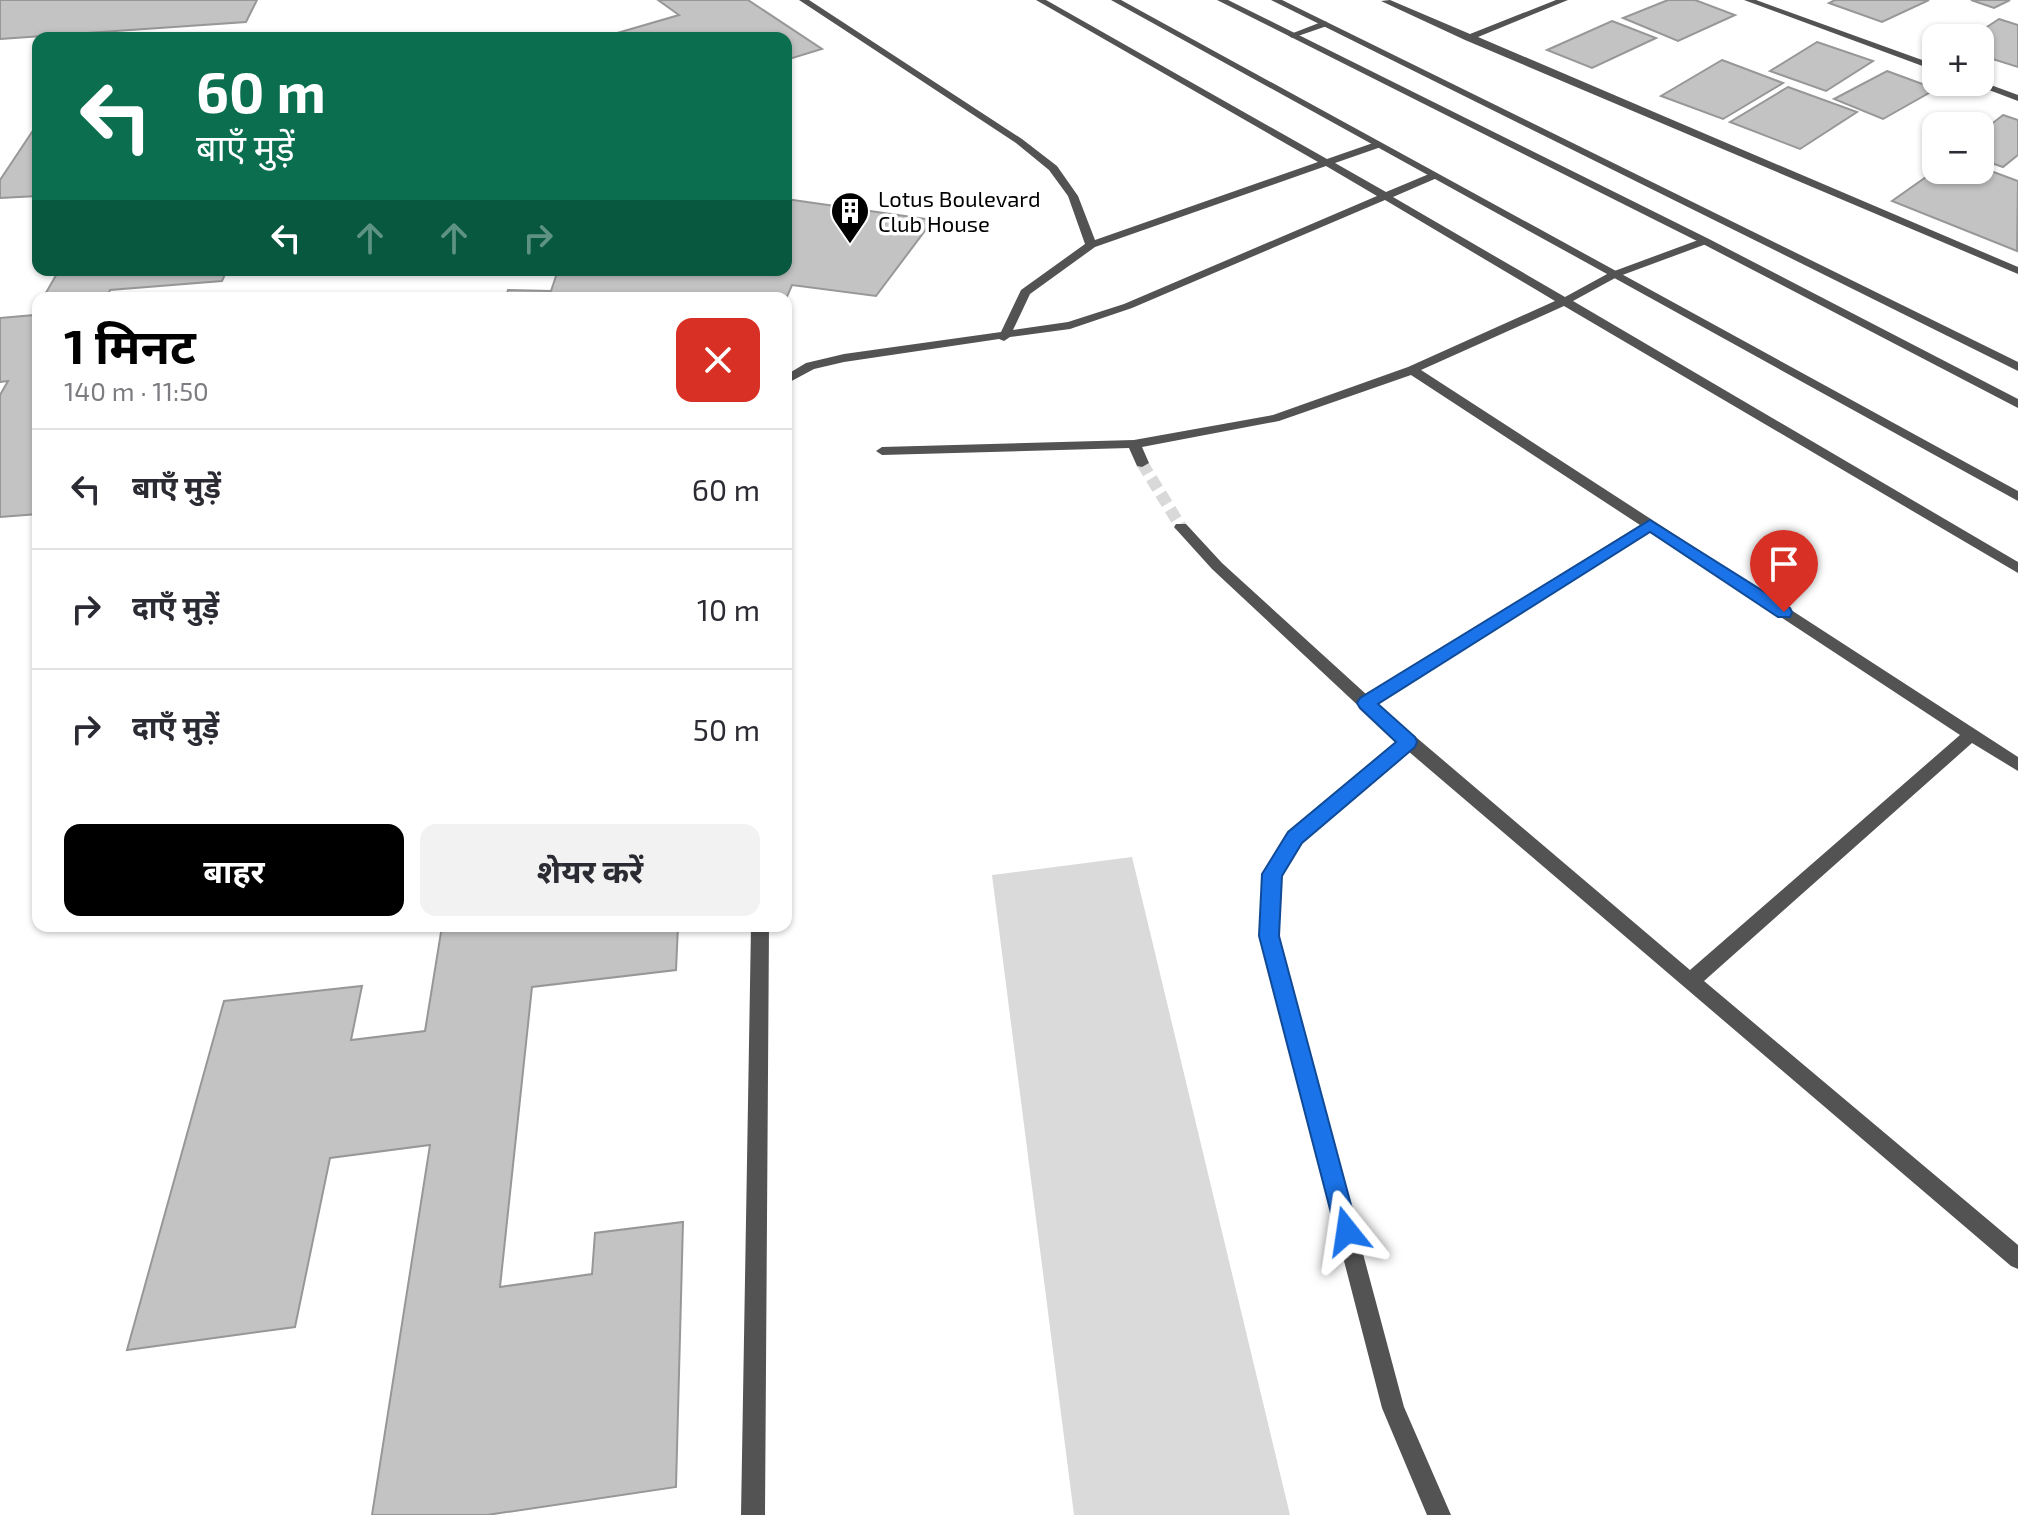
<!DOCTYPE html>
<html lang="hi">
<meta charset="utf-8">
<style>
body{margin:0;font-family:"Exo 2","Noto Sans Devanagari",sans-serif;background:#f2f2f3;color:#2b2b33;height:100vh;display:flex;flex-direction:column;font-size:30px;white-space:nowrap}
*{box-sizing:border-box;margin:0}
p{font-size:26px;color:#7c7c81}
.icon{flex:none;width:44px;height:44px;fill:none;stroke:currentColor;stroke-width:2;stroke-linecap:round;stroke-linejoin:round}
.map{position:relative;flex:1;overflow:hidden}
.side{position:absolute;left:32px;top:292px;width:760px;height:640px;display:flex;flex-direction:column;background:#fff;border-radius:16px;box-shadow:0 2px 6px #0004}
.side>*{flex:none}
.top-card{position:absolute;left:32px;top:32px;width:760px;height:244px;border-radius:16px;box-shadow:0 2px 6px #0004;background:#0b6e4f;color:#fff;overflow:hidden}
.controls{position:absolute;left:1922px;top:24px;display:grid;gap:16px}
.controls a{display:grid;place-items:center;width:72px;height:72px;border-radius:16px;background:#fff;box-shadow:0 2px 6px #0004;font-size:40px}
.pin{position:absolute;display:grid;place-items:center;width:68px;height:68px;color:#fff;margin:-82px -34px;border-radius:50% 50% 50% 0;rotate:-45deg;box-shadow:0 0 8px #0007}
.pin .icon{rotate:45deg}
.me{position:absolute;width:88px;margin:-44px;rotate:345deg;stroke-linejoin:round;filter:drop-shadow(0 0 6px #0008)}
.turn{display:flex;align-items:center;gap:28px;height:168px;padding:0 32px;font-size:36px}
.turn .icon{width:104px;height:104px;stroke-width:2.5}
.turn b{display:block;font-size:56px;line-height:68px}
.lanes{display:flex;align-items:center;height:76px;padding:0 32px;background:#0003;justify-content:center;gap:40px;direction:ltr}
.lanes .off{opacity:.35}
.round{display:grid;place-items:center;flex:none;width:84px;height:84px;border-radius:16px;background:#f2f2f3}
.headline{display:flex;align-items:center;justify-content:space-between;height:136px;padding:0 32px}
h1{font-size:48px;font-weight:700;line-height:60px;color:#000}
.cta{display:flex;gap:16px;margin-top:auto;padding:16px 32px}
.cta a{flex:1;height:92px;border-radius:16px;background:#000;color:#fff;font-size:32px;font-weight:700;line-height:92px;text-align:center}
.cta a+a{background:#f2f2f3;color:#2b2b33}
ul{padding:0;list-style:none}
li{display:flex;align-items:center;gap:24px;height:120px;padding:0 32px;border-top:2px solid #e1e1e2}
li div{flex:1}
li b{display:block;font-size:30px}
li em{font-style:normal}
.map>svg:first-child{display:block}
.green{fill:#dadada}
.building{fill:#c3c3c3;stroke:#979797;stroke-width:2}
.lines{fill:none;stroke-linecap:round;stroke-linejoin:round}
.minor-tunnel{stroke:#d9d9d9;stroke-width:12;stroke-dasharray:12 6;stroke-linecap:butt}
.service{fill:#535353;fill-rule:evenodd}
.minor{fill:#535353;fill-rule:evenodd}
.tertiary{fill:#535353;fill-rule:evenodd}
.route{fill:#1a73e8;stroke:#114b97;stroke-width:2}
.labels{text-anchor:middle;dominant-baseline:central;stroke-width:7;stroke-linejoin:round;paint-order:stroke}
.far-poi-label{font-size:22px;fill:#000;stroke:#fff;text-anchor:start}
</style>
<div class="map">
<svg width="2018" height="1515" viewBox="0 0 2018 1515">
<rect width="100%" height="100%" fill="#fff"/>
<!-- green -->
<path class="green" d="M1132 857 1290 1515H1074L992 875Z"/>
<!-- building -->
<path class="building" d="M0 0H257L246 22 0 39Z
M658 0H748L822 49 786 60V38H600L679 15Z
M1668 0H1695L1735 15 1678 41 1623 18Z
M1835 0H1929L1882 22 1829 3Z
M1971 0H2010L1994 8Z
M1999 19 2018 25V67L1980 55V38H1970Z
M1612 21 1656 38 1592 68 1547 50Z
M1817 42 1873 61 1826 91 1770 71Z
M1722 60 1783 83 1723 119 1661 96Z
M1887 71 1936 89 1883 119 1834 99Z
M1788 87 1857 112 1800 149 1730 122Z
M2003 115 2018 120V155L2003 167 1980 159V133Z
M38 123V196L0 198V180Z
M1980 167 2018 181 2017 251 1892 201 1936 170H1980Z
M786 199 933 220 876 296 792 285 786 299 506 298 508 290 551 291 558 270H786Z
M59 270H227L222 281 110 290 107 298H43Z
M38 307V514L0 517V395L8 381 0 382V318L34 315Z
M442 926H678L676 970 532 987 500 1287 592 1274 595 1233 683 1222 676 1487 487 1515H372L430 1145 330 1158 295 1327 127 1350 224 1001 362 986 351 1040 425 1031Z"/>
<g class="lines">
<!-- minor-tunnel -->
<path class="minor-tunnel" d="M1142 463 1181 527"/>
<!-- service -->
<path class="service" d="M1271 0H1282L2018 362V371Z"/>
<!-- minor -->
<path class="minor" d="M799 0H809L1022 139 1057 166 1078 196 1095 240 1318 162 1036 0H1046L1327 159 1373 143H1381V147L1335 163 1386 192 1429 174H1437V178L1393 197 1565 297 1609 273 1701 239H1709V243L1617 277 1573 301 2018 562V573L1564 306 1421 370 2018 757V771L1972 743 1704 981 2018 1245V1269L2011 1266 1408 751 1301 842 1281 875 1278 936 1404 1407 1451 1515H1427L1382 1408 1260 936 1263 874 1289 832 1397 742 1212 569 1174 527 1176 524H1186L1222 563 1367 695 1640 525 1411 375 1279 421 1142 447 1149 463 1142 467 1137 466 1129 448 882 455 876 451 882 447 1134 440 1273 415 1408 367 1555 301 1385 200 1132 308 1070 329 1010 337 1004 341 999 339 844 362 814 369 786 384V375L806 363 844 354 1001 332 1021 290 1085 244 1068 196 1049 170 1016 143ZM1326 166 1377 196 1124 304 1068 322 1013 330 1030 294 1095 247ZM1650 531 1960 735 1690 970 1377 704Z
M1390 0 1470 34 1556 0H1568L1478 37 2018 267V274L1465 40 1381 1Z
M1744 0H1756L1936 65V71Z
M1324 21 1327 22V26L1292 38 1288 35Z
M1980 81 2018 95V101L1968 82Z
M751 926H769L765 1515H741Z"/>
<!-- tertiary -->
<path class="tertiary" d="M1111 0H1121L2018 491V501Z
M1217 0H1228L1709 239 2018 399V408L1701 243Z"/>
</g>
<!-- route -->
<path class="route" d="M1650 520 1790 608 1792 612 1790 617H1778L1650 532 1378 704 1415 737 1417 742 1415 747 1302 843 1282 876 1279 936 1358 1231 1355 1240 1347 1243 1338 1240 1259 936 1262 874 1288 832 1396 742 1360 708 1357 703 1360 698Z"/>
<!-- icons -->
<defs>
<g id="building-pin" transform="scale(2)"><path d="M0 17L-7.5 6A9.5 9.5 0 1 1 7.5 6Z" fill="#000" stroke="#fff"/><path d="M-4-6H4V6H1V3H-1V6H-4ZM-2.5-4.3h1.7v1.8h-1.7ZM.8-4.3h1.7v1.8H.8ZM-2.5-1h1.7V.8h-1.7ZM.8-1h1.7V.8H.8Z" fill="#fff"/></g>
</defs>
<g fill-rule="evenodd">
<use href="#building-pin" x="850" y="211"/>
</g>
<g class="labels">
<!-- far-poi labels -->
<g class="far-poi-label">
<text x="878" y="198">Lotus Boulevard<tspan x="878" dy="25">Club House</tspan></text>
</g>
</g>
</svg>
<div class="controls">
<a>+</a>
<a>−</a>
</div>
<div class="pin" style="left:1784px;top:612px;background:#d93025"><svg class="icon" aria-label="arrive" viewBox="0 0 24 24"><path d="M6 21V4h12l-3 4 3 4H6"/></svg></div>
<svg class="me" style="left:1347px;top:1231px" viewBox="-20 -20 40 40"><path d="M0-17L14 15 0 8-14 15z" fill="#1a73e8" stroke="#fff" stroke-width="4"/></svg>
<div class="top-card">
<div class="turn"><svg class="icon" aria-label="left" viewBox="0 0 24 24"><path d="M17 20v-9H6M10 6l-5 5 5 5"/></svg><div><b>60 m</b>बाएँ मुड़ें</div></div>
<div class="lanes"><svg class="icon" aria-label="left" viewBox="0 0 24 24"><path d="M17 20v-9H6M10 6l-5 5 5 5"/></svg><svg class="icon off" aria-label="ahead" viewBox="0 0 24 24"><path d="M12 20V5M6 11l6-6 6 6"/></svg><svg class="icon off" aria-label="ahead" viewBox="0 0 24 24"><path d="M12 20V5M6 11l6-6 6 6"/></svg><svg class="icon off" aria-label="right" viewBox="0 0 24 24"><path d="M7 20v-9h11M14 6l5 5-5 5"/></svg></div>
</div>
<section class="side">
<div class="headline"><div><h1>1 मिनट</h1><p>140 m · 11:50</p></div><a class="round" style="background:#d93025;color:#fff"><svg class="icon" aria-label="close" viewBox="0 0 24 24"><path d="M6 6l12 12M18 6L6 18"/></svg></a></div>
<ul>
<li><svg class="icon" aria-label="left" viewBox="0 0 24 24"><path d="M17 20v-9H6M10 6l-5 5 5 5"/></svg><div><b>बाएँ मुड़ें</b></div><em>60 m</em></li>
<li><svg class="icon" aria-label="right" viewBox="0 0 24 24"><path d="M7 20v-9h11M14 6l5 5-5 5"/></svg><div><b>दाएँ मुड़ें</b></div><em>10 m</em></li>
<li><svg class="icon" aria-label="right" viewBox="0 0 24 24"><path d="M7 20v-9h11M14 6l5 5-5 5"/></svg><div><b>दाएँ मुड़ें</b></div><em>50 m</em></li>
</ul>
<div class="cta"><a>बाहर</a><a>शेयर करें</a></div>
</section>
</div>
